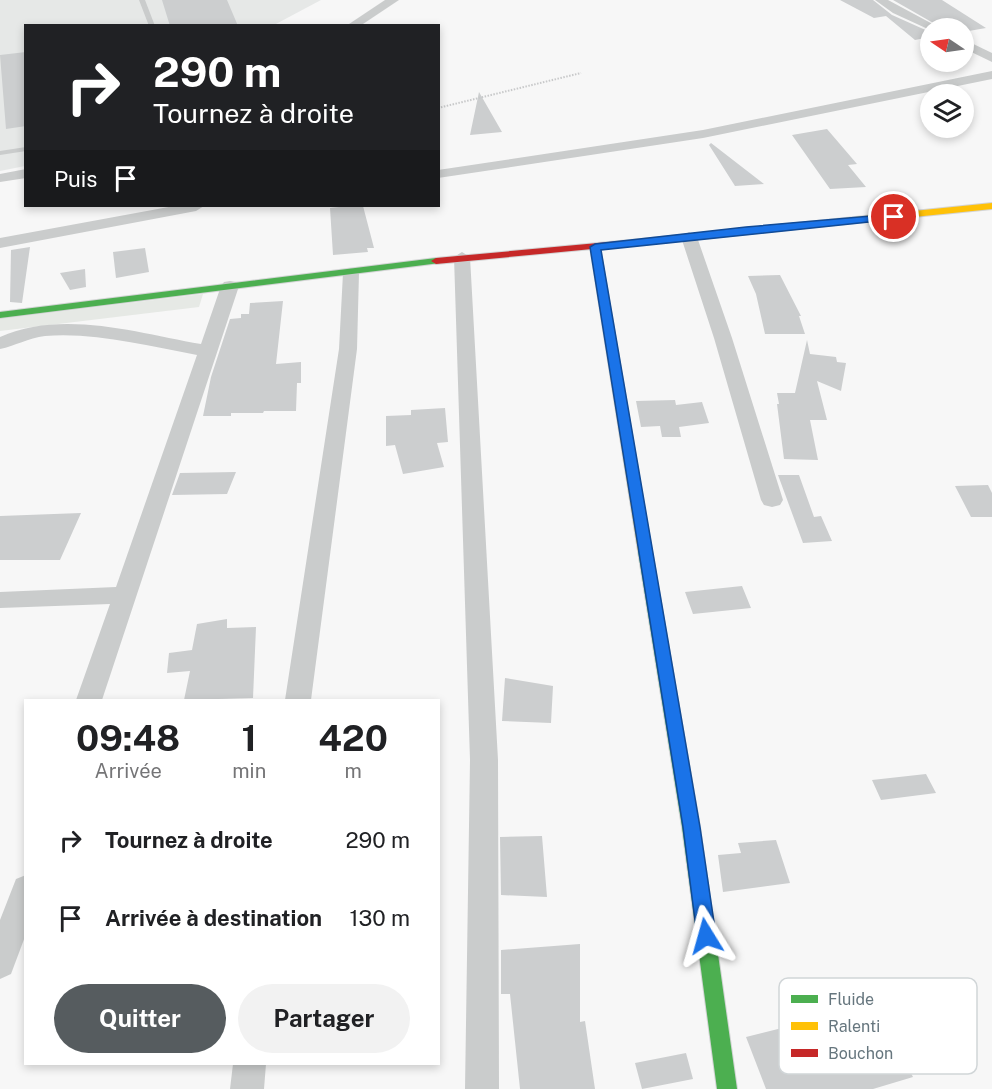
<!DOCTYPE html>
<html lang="fr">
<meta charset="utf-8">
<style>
body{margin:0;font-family:"Public Sans",sans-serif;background:#f2f2f2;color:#202124;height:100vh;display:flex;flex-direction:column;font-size:22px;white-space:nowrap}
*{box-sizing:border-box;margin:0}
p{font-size:20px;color:#757577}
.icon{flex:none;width:33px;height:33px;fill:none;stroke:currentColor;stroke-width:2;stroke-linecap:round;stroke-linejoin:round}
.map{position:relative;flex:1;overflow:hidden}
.side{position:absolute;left:24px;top:699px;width:416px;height:366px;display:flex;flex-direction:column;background:#fff;border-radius:0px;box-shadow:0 3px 9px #0003}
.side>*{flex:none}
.banner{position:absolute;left:24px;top:24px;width:416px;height:183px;border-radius:0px;box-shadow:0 3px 9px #0003;background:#202124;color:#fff;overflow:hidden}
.needle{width:39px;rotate:283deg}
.fabs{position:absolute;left:920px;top:18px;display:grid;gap:12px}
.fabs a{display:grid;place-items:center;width:54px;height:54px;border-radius:50%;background:#fff;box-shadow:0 3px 9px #0003;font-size:30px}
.pin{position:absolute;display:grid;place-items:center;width:51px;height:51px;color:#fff;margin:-26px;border:3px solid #fff;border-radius:50%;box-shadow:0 2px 6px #0007}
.me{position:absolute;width:66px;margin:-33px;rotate:352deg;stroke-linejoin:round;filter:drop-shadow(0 0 4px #0008)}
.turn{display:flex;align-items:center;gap:21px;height:126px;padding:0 30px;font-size:27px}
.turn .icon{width:78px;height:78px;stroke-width:2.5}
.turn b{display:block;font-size:42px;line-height:51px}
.then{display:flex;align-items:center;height:57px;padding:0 30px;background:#0003;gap:12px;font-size:22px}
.eta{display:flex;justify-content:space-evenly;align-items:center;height:102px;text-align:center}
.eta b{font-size:36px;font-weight:700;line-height:42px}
.button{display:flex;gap:12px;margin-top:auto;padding:12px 30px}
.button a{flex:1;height:69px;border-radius:36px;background:#565c5f;color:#fff;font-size:24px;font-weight:700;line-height:69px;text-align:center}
.button a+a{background:#f2f2f2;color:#202124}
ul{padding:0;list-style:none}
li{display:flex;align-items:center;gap:18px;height:78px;padding:0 30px}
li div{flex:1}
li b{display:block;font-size:22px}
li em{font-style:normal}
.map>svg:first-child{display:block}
.built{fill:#e6e8e7}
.green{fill:#e6e9e5}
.building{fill:#cccecf}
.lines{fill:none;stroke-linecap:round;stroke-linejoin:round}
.fast-casing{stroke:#d3d4d5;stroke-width:2}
.slow-casing{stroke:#d3d4d5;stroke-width:2}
.jam-casing{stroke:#d3d4d5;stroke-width:2}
.path{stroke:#c8c9ca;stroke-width:2;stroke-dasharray:1.5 1.5;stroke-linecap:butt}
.lane{fill:#cacccc;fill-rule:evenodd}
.street{fill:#cacccc;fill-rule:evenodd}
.fast{fill:#4caf50;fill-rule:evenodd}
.slow{fill:#ffc107;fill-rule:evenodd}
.jam{fill:#c62828;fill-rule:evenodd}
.route{fill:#1a73e8;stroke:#114b97;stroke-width:1.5}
.key{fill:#fff;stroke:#d1d6d8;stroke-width:1.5}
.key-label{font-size:16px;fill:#66767e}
</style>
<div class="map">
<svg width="992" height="1089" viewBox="0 0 992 1089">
<rect width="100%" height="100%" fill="#f7f7f7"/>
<!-- built -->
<path class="built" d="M0 0H321L274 25 26 26 25 166 0 171Z"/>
<!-- green -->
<path class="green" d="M203 294 199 307 0 331V319Z"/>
<!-- building -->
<path class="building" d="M162 0H227L238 26H170Z
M840 0H873L892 15 930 32V37L915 40 886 16 874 18Z
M893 0H942L986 28 963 32V28H942Z
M26 52V126L6 129 0 55Z
M479 92 502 132 470 135Z
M827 129 857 164 848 165 866 187 830 189 792 135Z
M711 143 764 184 735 186 709 145Z
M348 206H363L374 248H367L368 252 333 255 330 208Z
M30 247 22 303 10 302 11 250Z
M145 248 149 272 116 278 113 252Z
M85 269 86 287 70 290 60 273Z
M780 275 801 316H799L805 334H765L756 294 748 276Z
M283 301 276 364 301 362V383H297L296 411H264L263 413H231V416H203L211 377 230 319 241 318V314H249L250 303Z
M807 340 810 354 836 357 837 362 846 363 841 391 817 381 827 420H810L818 460 784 459 777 404H779L777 393H795Z
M675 400 676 405 702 402 709 423 679 427 681 437H662L660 426 641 427 636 401Z
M445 408 448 442 437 443 444 467 403 474 395 445 386 446V416L411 415V410Z
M236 472 227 494 172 495 180 473Z
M778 475H799L814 517 821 516 832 541 803 543Z
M988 485 992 493V517H971L955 486Z
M81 513 60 560H0V516Z
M742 586 751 608 693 614 685 592Z
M227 619V628L256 627 253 698 184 700 190 671 167 673 169 653 192 650 197 624Z
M505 678 553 686 551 723 502 721Z
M926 774 936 793 881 800 872 780Z
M542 836 547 897 501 895 500 837Z
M776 840 790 883 723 892 718 855 741 853 738 843Z
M580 944V1022L585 1021 595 1089H520L510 994H501V950Z
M884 1021 913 1077 873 1089H766L746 1037 798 1024 806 1042Z
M686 1053 693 1079 642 1089 635 1063Z"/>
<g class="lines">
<!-- fast casing -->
<g class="fast-casing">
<path id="fast" d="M436 258 441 261 440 263 0 318V312Z
M645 546 652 551 700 827 737 1089H717L682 827 638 551Z"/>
</g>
<!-- slow casing -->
<g class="slow-casing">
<path id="slow" d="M992 203V209L641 245 636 242 641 239Z
M595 244 600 247 652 551 645 556 638 551 590 247Z"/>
</g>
<!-- jam casing -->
<g class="jam-casing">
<path id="jam" d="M641 239 644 240V244L436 264 431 261 436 258Z"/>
</g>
<!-- path -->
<path class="path" d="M438 108 581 73"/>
<!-- lane -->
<path class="lane" d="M139 0H145L155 26H149Z
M26 147V151L0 155V151Z"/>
<!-- street -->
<path class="street" d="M385 0H399L360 26H346Z
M875 0H888L940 28H930V30L893 13Z
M963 39 992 53V62L963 48Z
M992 71V79L703 138 438 178V170L703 130Z
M26 169V178L0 182V174Z
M174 206H204L196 211 0 248V238Z
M689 232 697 237 732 338 783 500 780 505 772 507 764 505 761 500 714 338 681 237Z
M462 252 470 257 498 760 499 1089H465L470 760 454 257Z
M351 268 359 273 357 349 311 700H285L339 349 343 273Z
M230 281 236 282 239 286 102 700H76L110 604 0 608V592L116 587 197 355C148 346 95 332 45 336 28 338 15 346 0 349V337C62 309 138 333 201 344L221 286 224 282Z
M26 875V934L11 974 0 979V920L16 879Z
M233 1064H266L264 1089H230Z"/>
<!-- fast -->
<use href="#fast" class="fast"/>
<!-- slow -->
<use href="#slow" class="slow"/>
<!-- jam -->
<use href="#jam" class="jam"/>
</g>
<!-- route -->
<path class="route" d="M894 214 898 217 897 219 601 250 700 827 716 936 713 942 706 945 700 942 697 936 683 827 590 247 595 244 746 227Z"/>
<!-- legend -->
<rect x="779" y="978" width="198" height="96" rx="9" class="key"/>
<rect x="791" y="995" width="27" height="8" fill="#4caf50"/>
<rect x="791" y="1022" width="27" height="8" fill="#ffc107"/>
<rect x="791" y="1049" width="27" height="8" fill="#c62828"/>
<g class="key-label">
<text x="828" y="1005">Fluide</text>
<text x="828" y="1032">Ralenti</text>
<text x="828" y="1059">Bouchon</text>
</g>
</svg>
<div class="fabs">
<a><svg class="needle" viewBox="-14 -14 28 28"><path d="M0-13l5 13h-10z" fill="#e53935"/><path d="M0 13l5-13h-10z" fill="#757577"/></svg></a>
<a><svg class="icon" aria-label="layers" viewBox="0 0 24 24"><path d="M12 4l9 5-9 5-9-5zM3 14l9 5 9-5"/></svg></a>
</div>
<div class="pin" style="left:894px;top:217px;background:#d93025"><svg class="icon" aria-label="arrive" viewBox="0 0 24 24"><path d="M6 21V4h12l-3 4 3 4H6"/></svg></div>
<svg class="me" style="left:706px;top:936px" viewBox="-20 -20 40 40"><path d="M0-17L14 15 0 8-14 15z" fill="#1a73e8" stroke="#fff" stroke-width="4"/></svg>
<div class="banner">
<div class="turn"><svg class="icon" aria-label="right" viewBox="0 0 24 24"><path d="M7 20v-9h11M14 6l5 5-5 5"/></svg><div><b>290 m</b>Tournez à droite</div></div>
<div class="then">Puis<svg class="icon" aria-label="arrive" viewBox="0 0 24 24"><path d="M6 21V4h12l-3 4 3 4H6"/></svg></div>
</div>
<section class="side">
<div class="eta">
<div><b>09:48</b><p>Arrivée</p></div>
<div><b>1</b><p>min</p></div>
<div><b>420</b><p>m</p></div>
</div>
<ul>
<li><svg class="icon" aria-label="right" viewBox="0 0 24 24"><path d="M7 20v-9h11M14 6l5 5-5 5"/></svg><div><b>Tournez à droite</b></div><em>290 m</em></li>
<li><svg class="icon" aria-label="arrive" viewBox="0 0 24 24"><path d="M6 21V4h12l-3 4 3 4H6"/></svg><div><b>Arrivée à destination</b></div><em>130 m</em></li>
</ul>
<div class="button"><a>Quitter</a><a>Partager</a></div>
</section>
</div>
